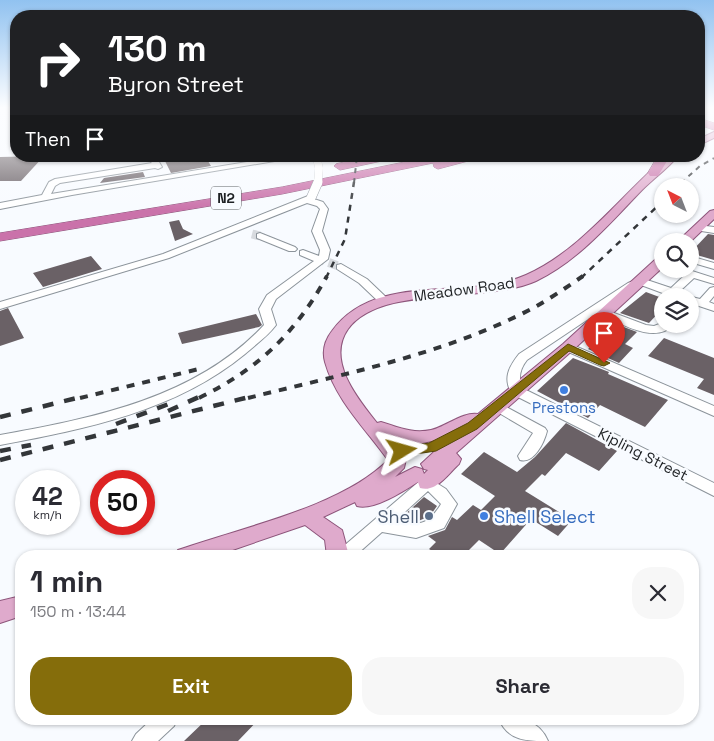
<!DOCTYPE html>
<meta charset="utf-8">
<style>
body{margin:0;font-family:"Space Grotesk",sans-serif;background:#f7f7f7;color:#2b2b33;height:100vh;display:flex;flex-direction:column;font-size:19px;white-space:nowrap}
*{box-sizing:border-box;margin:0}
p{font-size:16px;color:#7c7c81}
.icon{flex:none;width:28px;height:28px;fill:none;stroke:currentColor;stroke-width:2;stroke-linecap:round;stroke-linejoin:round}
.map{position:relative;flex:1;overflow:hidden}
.details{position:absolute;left:15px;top:550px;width:684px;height:175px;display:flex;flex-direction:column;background:#fff;border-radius:20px;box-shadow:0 1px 4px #0004}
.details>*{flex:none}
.top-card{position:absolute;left:10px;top:10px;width:695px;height:152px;border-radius:20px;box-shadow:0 1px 4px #0004;background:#202124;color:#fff;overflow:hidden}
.needle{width:32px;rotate:318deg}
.controls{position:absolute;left:654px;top:178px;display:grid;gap:10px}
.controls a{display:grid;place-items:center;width:45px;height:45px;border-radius:50%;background:#fff;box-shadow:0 1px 4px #0004;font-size:25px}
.speed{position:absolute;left:15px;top:470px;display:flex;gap:10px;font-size:25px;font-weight:700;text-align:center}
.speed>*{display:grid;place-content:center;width:65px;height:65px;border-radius:50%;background:#fff;box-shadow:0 1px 4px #0004;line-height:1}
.speed small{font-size:12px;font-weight:400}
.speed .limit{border:8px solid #d22;background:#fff;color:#111}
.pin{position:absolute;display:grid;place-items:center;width:42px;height:42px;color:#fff;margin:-51px -21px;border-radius:50% 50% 50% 0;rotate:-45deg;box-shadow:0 0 5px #0007}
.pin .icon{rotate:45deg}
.me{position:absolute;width:55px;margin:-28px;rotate:82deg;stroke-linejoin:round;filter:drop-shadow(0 0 4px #0008)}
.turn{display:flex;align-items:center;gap:18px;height:105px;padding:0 15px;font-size:22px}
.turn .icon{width:65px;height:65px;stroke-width:2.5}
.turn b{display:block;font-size:35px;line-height:42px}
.then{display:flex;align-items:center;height:48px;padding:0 15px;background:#0003;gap:10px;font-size:19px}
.round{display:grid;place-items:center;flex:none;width:52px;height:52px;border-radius:20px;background:#f7f7f7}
.headline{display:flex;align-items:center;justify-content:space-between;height:85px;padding:0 15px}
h1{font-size:30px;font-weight:700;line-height:38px}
.action{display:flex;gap:10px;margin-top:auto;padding:10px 15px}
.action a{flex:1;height:58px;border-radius:20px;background:#856d0b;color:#fff;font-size:20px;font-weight:700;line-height:58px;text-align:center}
.action a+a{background:#f7f7f7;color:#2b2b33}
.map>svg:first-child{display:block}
.building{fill:#6a6166}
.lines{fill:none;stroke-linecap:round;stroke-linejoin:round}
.minor-tunnel{stroke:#d7dade;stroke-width:9;stroke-dasharray:9 4.5;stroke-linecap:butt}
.minor-casing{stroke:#8c949b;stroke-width:2}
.major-casing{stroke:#8d557b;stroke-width:2}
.highway-casing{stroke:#8d557b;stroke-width:1}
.minor{fill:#fff;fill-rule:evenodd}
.major{fill:#dfaacc;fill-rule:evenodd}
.highway{fill:#ca72aa;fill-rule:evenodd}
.rail-far3{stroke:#333639;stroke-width:2;stroke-dasharray:5 5;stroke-linecap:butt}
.rail-far2{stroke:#333639;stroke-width:2.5;stroke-dasharray:6 6;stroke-linecap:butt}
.rail-far1{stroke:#333639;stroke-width:4;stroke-dasharray:8 8;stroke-linecap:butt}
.rail{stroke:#333639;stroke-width:4.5;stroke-dasharray:11 11;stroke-linecap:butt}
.minor-bridge-far1-casing{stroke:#8c949b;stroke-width:8;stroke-linecap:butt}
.minor-bridge-casing{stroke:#8c949b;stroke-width:10;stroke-linecap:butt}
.minor-bridge-far1{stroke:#fff;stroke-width:8}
.minor-bridge{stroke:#fff;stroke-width:9}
.route{fill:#856d0b;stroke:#564707}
.shop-dot{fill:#3f7fe0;stroke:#f8fbff;stroke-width:2}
.service-dot{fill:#5c6f8a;stroke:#f8fbff;stroke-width:2}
.labels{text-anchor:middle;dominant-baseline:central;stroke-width:5;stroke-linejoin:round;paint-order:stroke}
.shield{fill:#f8fbff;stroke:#5f6265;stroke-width:1}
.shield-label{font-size:14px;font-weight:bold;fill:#1d2023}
.street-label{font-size:15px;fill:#1d2023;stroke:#f8fbff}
.shop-label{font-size:15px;fill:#366cbe;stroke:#f8fbff}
.near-service-label{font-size:18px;fill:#4e5e75;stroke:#f8fbff;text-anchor:end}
.near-shop-label{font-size:18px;fill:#366cbe;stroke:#f8fbff;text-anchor:start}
</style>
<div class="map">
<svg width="714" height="741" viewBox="0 0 714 741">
<rect width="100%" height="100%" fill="#f8fbff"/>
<!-- building -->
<path class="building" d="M44 156 21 181H0V157Z
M198 156H205L211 166 171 173 165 161Z
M143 172 145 177 100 183 104 178Z
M179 220 183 229 193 234 175 241 169 222Z
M708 234 714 235V260L690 253Z
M91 256 102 269 43 287 33 273Z
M646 292 662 298V309L649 323 620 313Z
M8 308 24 338 0 346V311Z
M256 314 262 325 259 327 182 344 178 333Z
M616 324 637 332 625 344 633 348 619 363 588 349Z
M664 338 714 358V395L697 388 704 379 648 356Z
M573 358 609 372 608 374 668 400 645 427 600 405 588 418 537 391Z
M566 423 617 451 599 471 566 453 545 476 542 474 525 491 572 520 558 536 531 519 500 554 479 540 463 556H440L429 549 436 542 428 536 445 530 452 517 457 520 473 505 481 510 495 496 461 474 484 452 517 472 535 457Z
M424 497 437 506 430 516 416 522 408 521 402 517Z
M207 719H259L238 741H184Z"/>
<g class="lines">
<!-- minor-tunnel -->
<path class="minor-tunnel" d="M252 234 260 236
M316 258 341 267"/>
<!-- minor casing -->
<g class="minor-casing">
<path id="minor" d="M64 156H151L156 157 162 167 158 169 155 168 60 183 55 186 51 194 284 156H304L72 195 0 209V203L42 195 49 182 55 179 152 163 149 160 68 158Z
M308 196H314V199L323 202 328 209 322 231 330 250 328 259 276 299 271 309 276 325C268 336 255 345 245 354 176 411 86 429 0 445V435C94 418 196 398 264 325L259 309 267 295 314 261 300 255V251L303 250 319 256 320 250 312 231 320 209 317 206 307 203 169 258 0 309V302L163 254Z
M698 225 714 227V233L695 230 693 228Z
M260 233 295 247 297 249 295 251H289L257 238V234Z
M690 256 714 263V269L690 262Z
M341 264 367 279 388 299 389 301 388 303H380L359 283 337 269V265Z
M692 271 714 278V284L694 278 680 291 687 296 668 295 641 285 636 287 527 360C520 369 518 377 522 388L714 483V496L512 394C503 379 508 368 519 354L628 283 641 278 671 288 688 272Z
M714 287V296L709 302 714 304V311L690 303V296H688L700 299 710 288Z
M606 310 646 325 654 326 662 323 674 324C656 345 622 324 602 315L600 313 602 311Z
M568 343 714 406V416L564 350 562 347Z
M499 403 545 428 547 431C544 443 534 464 520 460L518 456 533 433 494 410 492 407 494 404Z
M427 477 446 489 457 504 444 528 416 538 382 532 355 556H336L338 551 422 479ZM428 491 441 504C427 527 419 525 395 521Z
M152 719H177L174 726 158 741H132L136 734Z
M499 719C519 718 539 719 548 741 527 741 508 741 499 719Z"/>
</g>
<!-- major casing -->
<g class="major-casing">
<path id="major" d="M714 132V138L699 145V139Z
M667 156H678C667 169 653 179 642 190 610 223 578 261 536 281 485 304 381 284 348 329 326 360 357 398 377 423L381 422C398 427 412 434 431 430 445 427 464 411 478 414L563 344 657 258 662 257V268L573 350 456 453 461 459 459 464C448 474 436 493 420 488L418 482C404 491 373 511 357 506L355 502 323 517 342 530 349 556H327L325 540 305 525 215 556H175L178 550C240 528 342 507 388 460 366 429 336 401 325 362 322 351 325 340 332 331 377 270 465 302 526 275 582 250 621 195 667 156ZM450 437 421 464 424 469 428 470 424 474 422 469 415 467 395 477 404 468 406 459 392 439 418 444Z
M714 210V219L690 242 678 241 710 211Z
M21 596V616L0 623V601Z"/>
</g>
<!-- highway casing -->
<g class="highway-casing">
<path id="highway" d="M699 118 714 123V130L699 125Z
M372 156H397L391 159 340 170 334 166 336 164Z
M434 156H456L454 158 487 156 438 169 434 167 433 163 282 194 0 241V233L282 187Z
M658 156H670L658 176H650L648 173Z"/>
</g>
<!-- minor -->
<use href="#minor" class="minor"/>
<!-- major -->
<use href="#major" class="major"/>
<!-- highway -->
<use href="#highway" class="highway"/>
<!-- rail-far3 -->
<path class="rail-far3" d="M354 183 357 156
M681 183 700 166 714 158"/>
<!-- rail-far2 -->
<path class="rail-far2" d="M678 186 683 182
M326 278 345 239 354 182
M581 278 662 202"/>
<!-- rail-far1 -->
<path class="rail-far1" d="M80 398 203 368
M199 398C258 369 295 334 327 276
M248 398C343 374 447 354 535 307 551 298 567 287 583 276"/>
<!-- rail -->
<path class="rail" d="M168 411 201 396
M0 417 85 396
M116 424 174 402
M0 451 31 445
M0 460 253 396"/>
<!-- minor-bridge-far1 casing -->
<g class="minor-bridge-far1-casing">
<path id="minor-bridge-far1" d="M317 159 319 168 318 183"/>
</g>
<!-- minor-bridge casing -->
<g class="minor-bridge-casing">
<path id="minor-bridge" d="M311 198 318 182"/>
</g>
<!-- minor-bridge-far1 -->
<use href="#minor-bridge-far1" class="minor-bridge-far1"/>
<!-- minor-bridge -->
<use href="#minor-bridge" class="minor-bridge"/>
</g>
<!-- sky -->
<linearGradient id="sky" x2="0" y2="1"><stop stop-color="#91c2f0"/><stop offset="0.51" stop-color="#fcfdff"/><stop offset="1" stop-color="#fcfdff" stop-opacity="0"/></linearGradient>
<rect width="714" height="211" fill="url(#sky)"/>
<!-- route -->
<path class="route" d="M568 344 610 363 604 366 600 365 569 351 477 429 436 451 402 456 398 455 396 451 398 448 429 443 468 423Z"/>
<!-- markers -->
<g class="shop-dot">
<circle cx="564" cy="390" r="5"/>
<circle cx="484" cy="516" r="5"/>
</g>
<circle class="service-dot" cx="429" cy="516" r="5"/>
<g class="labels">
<!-- shield labels -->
<rect class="shield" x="211" y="186.5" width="30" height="23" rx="4"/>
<g class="shield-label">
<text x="226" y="198">N2</text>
</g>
<!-- street labels -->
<g class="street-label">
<text transform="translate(464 289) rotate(-8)">Meadow Road</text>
<text transform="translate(643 454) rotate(27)">Kipling Street</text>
</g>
<!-- shop labels -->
<g class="shop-label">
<text x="564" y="407">Prestons</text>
</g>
<!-- near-service labels -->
<g class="near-service-label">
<text x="419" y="516">Shell</text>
</g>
<!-- near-shop labels -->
<g class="near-shop-label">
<text x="494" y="516">Shell Select</text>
</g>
</g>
</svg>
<div class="controls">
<a><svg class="needle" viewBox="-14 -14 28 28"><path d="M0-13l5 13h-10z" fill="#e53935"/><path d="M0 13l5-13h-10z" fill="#7c7c81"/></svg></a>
<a><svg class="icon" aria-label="search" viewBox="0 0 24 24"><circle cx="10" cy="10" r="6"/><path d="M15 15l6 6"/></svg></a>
<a><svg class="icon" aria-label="layers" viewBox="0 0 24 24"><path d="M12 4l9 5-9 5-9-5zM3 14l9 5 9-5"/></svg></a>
</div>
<div class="speed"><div>42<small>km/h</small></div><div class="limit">50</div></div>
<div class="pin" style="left:604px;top:363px;background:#d93025"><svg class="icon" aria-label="arrive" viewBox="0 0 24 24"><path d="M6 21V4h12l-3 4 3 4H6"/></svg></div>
<svg class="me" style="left:402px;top:451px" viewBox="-20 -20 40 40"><path d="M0-17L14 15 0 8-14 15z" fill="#856d0b" stroke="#fff" stroke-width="4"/></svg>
<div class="top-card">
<div class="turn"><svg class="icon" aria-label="right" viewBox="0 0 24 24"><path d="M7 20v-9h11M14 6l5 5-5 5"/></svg><div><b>130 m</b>Byron Street</div></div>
<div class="then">Then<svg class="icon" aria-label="arrive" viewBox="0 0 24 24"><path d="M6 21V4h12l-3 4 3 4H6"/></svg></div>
</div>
<section class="details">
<div class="headline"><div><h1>1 min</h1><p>150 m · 13:44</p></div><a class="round"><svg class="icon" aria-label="close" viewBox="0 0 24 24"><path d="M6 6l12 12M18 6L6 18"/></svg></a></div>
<div class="action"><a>Exit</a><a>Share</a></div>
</section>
</div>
